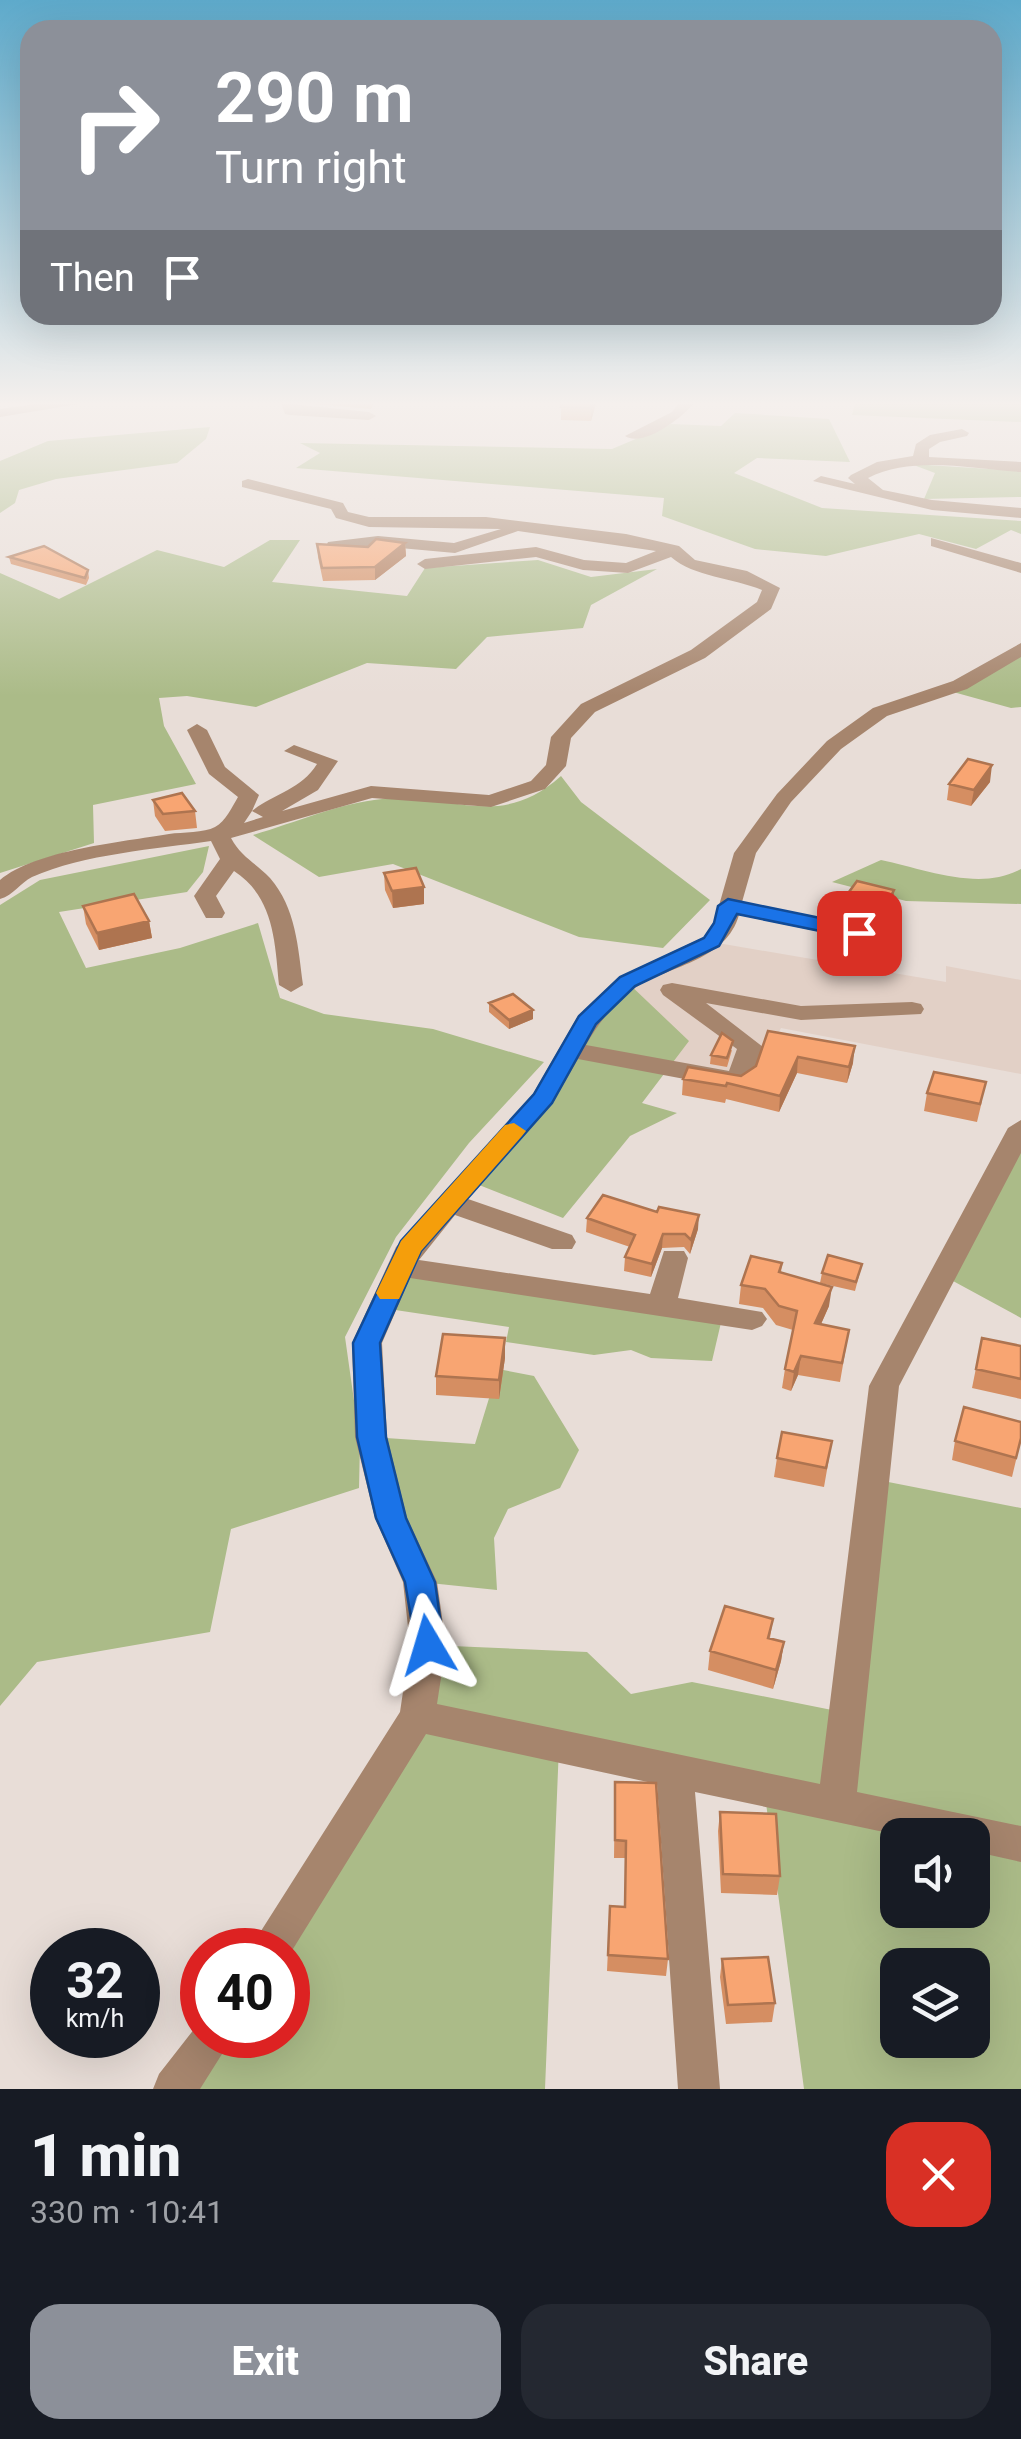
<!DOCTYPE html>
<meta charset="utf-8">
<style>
body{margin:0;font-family:Roboto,sans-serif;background:#242831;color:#f1f3f6;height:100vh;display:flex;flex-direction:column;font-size:38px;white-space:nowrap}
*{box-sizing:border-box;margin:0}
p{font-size:32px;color:#9ea1a6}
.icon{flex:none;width:55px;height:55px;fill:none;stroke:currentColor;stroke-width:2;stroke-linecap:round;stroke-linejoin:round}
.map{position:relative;height:2089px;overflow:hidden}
.panel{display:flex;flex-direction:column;background:#171b24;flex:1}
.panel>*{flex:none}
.banner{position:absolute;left:20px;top:20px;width:982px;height:305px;border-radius:30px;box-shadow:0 10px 40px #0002;background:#8c9099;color:#fff;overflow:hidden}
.fabs{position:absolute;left:880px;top:1818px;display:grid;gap:20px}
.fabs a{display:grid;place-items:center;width:110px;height:110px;border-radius:20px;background:#171b24;box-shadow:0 10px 40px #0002;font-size:50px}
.speed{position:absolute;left:30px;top:1928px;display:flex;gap:20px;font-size:50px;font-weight:700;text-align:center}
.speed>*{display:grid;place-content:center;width:130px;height:130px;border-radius:50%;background:#171b24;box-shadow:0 10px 40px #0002;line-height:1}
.speed small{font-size:25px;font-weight:400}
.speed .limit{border:15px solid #d22;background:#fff;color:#111}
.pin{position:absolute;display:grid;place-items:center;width:85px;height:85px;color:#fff;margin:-42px;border-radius:20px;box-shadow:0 5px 15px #0006}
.me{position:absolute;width:110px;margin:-55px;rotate:353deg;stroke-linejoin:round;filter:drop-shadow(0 0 8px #0008)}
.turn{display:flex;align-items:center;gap:35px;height:210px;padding:0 30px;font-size:45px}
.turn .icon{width:130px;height:130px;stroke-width:2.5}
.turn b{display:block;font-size:70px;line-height:85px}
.then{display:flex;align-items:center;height:95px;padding:0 30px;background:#0003;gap:20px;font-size:38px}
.round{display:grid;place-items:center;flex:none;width:105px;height:105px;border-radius:30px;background:#242831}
.summary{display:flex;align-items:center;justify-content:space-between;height:170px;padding:0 30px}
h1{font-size:60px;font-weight:800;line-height:75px}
.cta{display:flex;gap:20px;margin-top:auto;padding:20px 30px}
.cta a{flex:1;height:115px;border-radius:30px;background:#8c9099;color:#fff;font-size:40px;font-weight:800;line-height:115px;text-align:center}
.cta a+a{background:#242831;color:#f1f3f6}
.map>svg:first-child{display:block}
.built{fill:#e2d0c6}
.green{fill:#abbb88;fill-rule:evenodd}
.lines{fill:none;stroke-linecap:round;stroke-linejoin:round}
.minor{fill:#a6856d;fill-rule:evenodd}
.wall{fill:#d58e62}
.shaded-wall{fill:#ae7450}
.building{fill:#f8a572;stroke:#ae7450;stroke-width:2.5}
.route{fill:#1a73e8;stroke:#114b97;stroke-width:2.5}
.slow{fill:#f59e0b}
</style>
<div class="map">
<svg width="1021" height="2089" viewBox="0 0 1021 2089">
<rect width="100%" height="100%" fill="#e8ddd7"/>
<!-- built -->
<path class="built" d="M712 942 946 982V966L1021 980V1074L781 1028 751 1085 666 1069 627 982Z"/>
<!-- green -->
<path class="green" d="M855 403H1021V422L852 415Z
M735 413 829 419 850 462 757 458 734 473 822 508 1021 521V534L1011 530 976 549 919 534 826 556 755 549 662 516 664 498 296 468 320 453 300 443 612 449 671 424 721 426Z
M210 427 206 439 177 463 56 479 19 490 15 503 0 513V461L48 441Z
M911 464 1021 471V497L924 499 935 473Z
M270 540H300L272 582 407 596 425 568 538 560 591 577 657 569 591 605 583 628 487 637 456 669 367 663 256 707 187 696 159 698 164 726 196 784 93 805 94 843 0 873V573L59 599 157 550 224 567Z
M1021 649V707L1011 708 946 690Z
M561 776 581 802 710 900 663 948 579 937 393 864 319 877 253 835C294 823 340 803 382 799 453 792 498 832 561 776Z
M209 846 203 872 187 892 59 912 86 968 180 948 258 923 280 998 324 1014 433 1029 544 1062 469 1143 396 1237 345 1337 360 1443 359 1488 231 1529 210 1632 37 1662 0 1706V905L40 880Z
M881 860C924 869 980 892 1021 869V904L906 901 832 882Z
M627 982 689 1041 642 1103 677 1113 630 1136 563 1218 469 1181Z
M1021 1128V1318L942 1275Z
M401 1267 723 1314 712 1361 651 1358 631 1350 594 1355 506 1342 509 1327 382 1308Z
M498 1369 534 1376 579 1450 560 1488 508 1509 494 1538 497 1590 420 1582 371 1437 475 1444Z
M873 1479 1021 1508V2089H804L764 1788 559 1746 545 2089H174L213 2035H288V1950L417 1717 428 1645 587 1652 631 1694 692 1682 847 1713ZM898 1835H972V1910H898ZM898 1965H972V2040H898Z"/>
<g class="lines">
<!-- minor -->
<path class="minor" d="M43 403H85L0 417V409Z
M281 403 369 412 376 416 369 420 290 415 285 414Z
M679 403H694C682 418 643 448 625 436L672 412Z
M962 429 969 433 967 436 940 442 929 449V457L1021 462V472C972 469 913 455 868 478L883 490 932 500 1021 508V518L932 510 813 481 821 476 855 484 848 478 851 475 877 462 913 456 916 444 930 435Z
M248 479 343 503 348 512 369 517H486L626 534 679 546 695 560 747 571 780 588 771 609 705 658 595 712 571 738 566 766 545 789 491 807 372 798 231 838C241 857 256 863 270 878 296 908 298 947 303 985L291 992 279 985C275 942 274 897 234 871L216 896 225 913 222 918H206L194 896 220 859 211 841C156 849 84 854 32 877 20 883 14 895 0 899V880C36 850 122 842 169 834 183 832 204 833 215 827 226 821 232 807 238 797L209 774 187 730 197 724 207 730 225 767 259 795 252 811C273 794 301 790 317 764L284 751 294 745 338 761 318 790 282 811 371 786 489 795 531 781 546 765 551 737 581 704 691 650 757 602 762 590C733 578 694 577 671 557L628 573 583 570 536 557 425 569 417 564 425 559 536 547 584 560 626 563 656 551 518 531 455 553 378 546 334 551 326 546 328 542 378 536 454 543 501 529 369 527 336 518 331 509 242 487V481ZM252 811 263 817 244 823Z
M931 538 1021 563V573L931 546Z
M1021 643V657L967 689 887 716 841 749 791 802 756 853 742 902 867 928 871 933 867 938 859 940 739 915C726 960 673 965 638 986 616 999 598 1024 586 1045L729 1071 737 1049 663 995 660 990 663 985 672 983 801 1006 912 1002 921 1004 924 1009 921 1014 801 1020 706 1003 763 1047 751 1081 738 1089 578 1059 552 1104 468 1199 572 1235 576 1242 572 1249H552L455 1215 419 1260 650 1294 664 1251H684L688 1258 678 1298 762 1312 767 1319 762 1326 752 1330 410 1278 382 1343 387 1437 407 1518 437 1582 446 1645 437 1704 820 1784 869 1386 1008 1128 1021 1120V1153L899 1386 857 1792 1021 1826V1862L972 1851V1835H898L695 1792 720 2089H678L657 1784 426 1734 288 1957V1950H249L400 1712 410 1645 403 1582 375 1518 355 1437 352 1343 396 1247 533 1094 578 1016 619 977 704 937 714 923 734 853 777 794 827 741 873 708 953 681Z
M202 2019V2035H234L200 2089H153L159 2074Z"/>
</g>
<!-- wall -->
<path class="wall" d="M303 403H374L371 409Z
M596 403 591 421 561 420V407Z
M405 543 406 556 375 580 323 581 318 557 317 544 368 547Z
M9 557 88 570 89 578 86 585 11 564Z
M990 782 971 806 947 800 949 784Z
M153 800 195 811 197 828 165 831 155 816Z
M384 873 424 904 393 908 385 890Z
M894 890 892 905 866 957 825 949 826 934 862 928 868 925 839 918 841 903Z
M83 906 149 921 152 938 99 950 86 924Z
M489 1003 533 1019 509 1029 489 1012Z
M768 1031 853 1063 847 1083 797 1073 779 1112 726 1099 725 1103 682 1095 683 1079 741 1076 756 1066Z
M732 1050 727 1067 710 1064 711 1055Z
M927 1093 982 1101 977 1122 924 1111Z
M587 1218 698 1229 690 1254 684 1247 662 1248 651 1277 624 1271 625 1257 630 1247 586 1232Z
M782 1263 781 1273 829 1306 821 1324 849 1330 840 1382 798 1375 791 1391 782 1388 785 1369 793 1330 776 1325 763 1308 739 1304 741 1285Z
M862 1264 855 1291 820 1283 822 1273Z
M982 1338 1021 1346V1399L972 1388Z
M505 1358 499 1399 436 1395V1376Z
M1021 1439 1012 1477 952 1460 955 1441Z
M832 1441 824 1487 774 1477 777 1458Z
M773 1619 770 1638 784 1642 781 1661 773 1689 708 1670 710 1651Z
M615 1782 668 1959 666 1976 607 1971 610 1906 625 1907V1858H614Z
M720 1812 780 1876 777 1895 721 1893 718 1831Z
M722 1959 775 2003 772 2022 726 2024 720 1977Z"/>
<!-- shaded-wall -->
<path class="shaded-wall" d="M592 403H596L591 421V408Z
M405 543 406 556 375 580V567Z
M992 765 990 782 971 806 974 790Z
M424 887V904L393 908 392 891Z
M894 890 892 905 866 957 868 941Z
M149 921 152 938 99 950 97 933Z
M533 1010V1019L509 1029V1020Z
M855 1046 853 1063 847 1083 849 1067Z
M798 1057 797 1073 779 1112 780 1096Z
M699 1215 698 1229 690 1254 691 1240Z
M663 1234 662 1248 651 1277 652 1264Z
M832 1287 829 1306 813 1342 815 1323Z
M505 1338V1358L499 1399V1380Z
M801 1356 798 1375 791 1391 794 1372Z
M784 1642 781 1661 773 1689 776 1670Z"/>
<!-- building -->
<path class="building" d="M562 403H592L591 408 561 407Z
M376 539 405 543 375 567 322 568 317 544 368 547Z
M44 546 88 570 85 578 9 557Z
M968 759 992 765 974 790 949 784Z
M182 793 195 811 163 814 153 800Z
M416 868 424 887 392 891 384 873Z
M857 881 894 890 868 941 826 934 831 922 862 928 876 920 870 909 841 903Z
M134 894 149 921 97 933 83 906Z
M513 994 533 1010 509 1020 489 1003Z
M768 1031 855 1046 849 1067 798 1057 780 1096 727 1083 726 1086 683 1079 688 1067 741 1076 756 1066Z
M722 1033 733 1041 727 1058 711 1055Z
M934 1072 986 1082 980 1104 927 1093Z
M603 1195 657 1212 659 1207 699 1215 691 1240 685 1234H663L652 1264 625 1257 635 1235 587 1218Z
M828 1255 862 1264 856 1282 822 1273Z
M751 1256 782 1263 779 1272 832 1287 815 1323 849 1330 842 1363 801 1356 794 1372 785 1369 797 1311 779 1306 765 1289 741 1285Z
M443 1334 505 1338 499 1380 436 1376Z
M982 1338 1021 1346V1379L976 1369Z
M964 1407 1021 1422V1438L1016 1458 955 1441Z
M782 1432 832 1441 826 1468 777 1458Z
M725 1606 773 1619 768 1638 784 1642 776 1670 710 1651Z
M615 1782 656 1783 668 1959 608 1955 610 1906 625 1907 626 1841 615 1840Z
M720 1812 776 1814 780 1876 723 1874Z
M768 1957 775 2003 728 2005 722 1959Z"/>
<!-- sky -->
<linearGradient id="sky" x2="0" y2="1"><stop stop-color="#5eaacb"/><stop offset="0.58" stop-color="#f5f0ed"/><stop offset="1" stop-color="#f5f0ed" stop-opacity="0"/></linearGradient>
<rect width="1021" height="696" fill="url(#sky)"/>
<!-- route -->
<path class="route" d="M728 899 859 926 870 933 859 939 737 914 719 946 635 986 596 1024 552 1103 421 1251 380 1343 386 1437 406 1518 435 1582 444 1645 439 1654 428 1658 417 1654 405 1582 376 1518 357 1437 353 1343 401 1241 534 1094 579 1016 620 977 704 938 714 923 718 906Z"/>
<!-- slow -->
<path class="slow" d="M514 1123 526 1131 522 1136 421 1251 399 1299H380L376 1293 401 1241 505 1125Z"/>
</svg>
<div class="fabs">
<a><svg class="icon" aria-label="sound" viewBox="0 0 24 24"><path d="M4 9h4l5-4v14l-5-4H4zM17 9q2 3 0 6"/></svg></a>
<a><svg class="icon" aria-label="layers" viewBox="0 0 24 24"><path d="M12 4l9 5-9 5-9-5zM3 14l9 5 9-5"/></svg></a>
</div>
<div class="speed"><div>32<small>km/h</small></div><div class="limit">40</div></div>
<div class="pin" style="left:859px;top:933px;background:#d93025"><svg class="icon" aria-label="arrive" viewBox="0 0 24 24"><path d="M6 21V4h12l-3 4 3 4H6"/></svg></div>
<svg class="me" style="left:428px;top:1645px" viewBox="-20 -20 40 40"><path d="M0-17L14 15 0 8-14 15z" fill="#1a73e8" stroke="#fff" stroke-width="4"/></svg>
<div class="banner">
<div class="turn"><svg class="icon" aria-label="right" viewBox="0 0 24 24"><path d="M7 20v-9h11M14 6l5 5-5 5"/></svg><div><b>290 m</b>Turn right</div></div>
<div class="then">Then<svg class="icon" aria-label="arrive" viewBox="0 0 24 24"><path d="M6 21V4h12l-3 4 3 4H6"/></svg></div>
</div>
</div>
<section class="panel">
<div class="summary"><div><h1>1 min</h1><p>330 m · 10:41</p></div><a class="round" style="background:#d93025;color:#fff"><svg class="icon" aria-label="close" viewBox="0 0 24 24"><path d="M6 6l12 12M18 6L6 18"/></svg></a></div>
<div class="cta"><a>Exit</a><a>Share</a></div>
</section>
